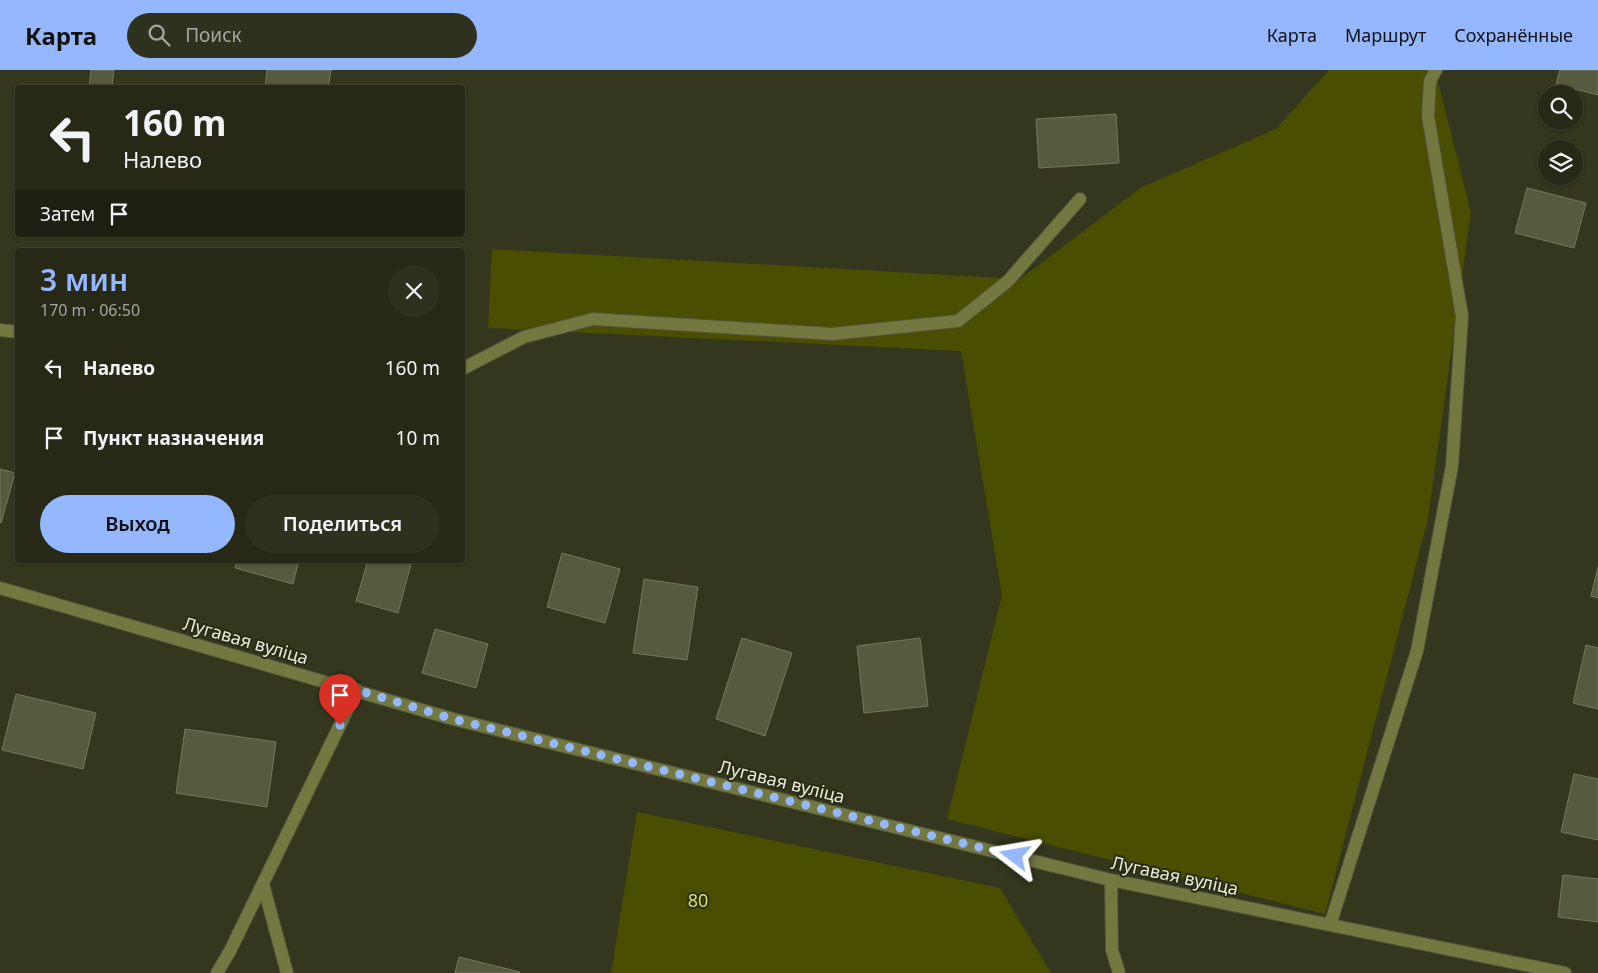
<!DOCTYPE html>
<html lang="ru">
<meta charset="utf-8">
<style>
body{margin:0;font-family:"Noto Sans",sans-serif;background:#2f311f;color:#f1f3f6;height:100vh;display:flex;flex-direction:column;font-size:19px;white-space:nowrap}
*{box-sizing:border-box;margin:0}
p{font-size:16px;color:#a4a6a1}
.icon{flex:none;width:28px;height:28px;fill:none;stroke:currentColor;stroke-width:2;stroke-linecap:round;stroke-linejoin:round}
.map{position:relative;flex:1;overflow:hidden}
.side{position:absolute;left:15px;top:178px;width:450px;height:315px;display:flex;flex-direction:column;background:#272916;border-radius:5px;box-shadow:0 1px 4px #0004,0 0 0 1px #434535}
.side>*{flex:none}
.guide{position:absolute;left:15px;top:15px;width:450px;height:152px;border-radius:5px;box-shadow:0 1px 4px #0004,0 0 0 1px #434535;background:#272916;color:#f1f3f6;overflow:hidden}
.buttons{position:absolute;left:1538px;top:15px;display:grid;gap:10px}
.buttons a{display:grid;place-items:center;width:45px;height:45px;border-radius:50%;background:#272916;box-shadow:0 1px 4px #0004,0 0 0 1px #434535;font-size:25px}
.pin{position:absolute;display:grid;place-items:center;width:42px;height:42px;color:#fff;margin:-51px -21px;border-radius:50% 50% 50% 0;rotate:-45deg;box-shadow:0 0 5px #0007}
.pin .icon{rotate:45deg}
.me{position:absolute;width:55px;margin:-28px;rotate:284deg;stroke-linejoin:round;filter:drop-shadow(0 0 4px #0008)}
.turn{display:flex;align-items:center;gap:18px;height:105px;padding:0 25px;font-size:22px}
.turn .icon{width:65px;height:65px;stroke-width:2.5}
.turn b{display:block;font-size:35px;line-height:42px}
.then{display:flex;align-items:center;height:48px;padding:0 25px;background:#0003;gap:10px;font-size:19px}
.round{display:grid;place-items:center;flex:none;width:52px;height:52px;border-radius:26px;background:#2f311f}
.head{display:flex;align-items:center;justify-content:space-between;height:85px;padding:0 25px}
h1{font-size:30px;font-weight:600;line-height:38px;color:#94b7fd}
.action{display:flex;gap:10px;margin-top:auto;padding:10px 25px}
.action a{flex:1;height:58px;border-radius:30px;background:#94b7fd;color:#111;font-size:20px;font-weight:600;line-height:58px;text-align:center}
.action a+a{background:#2f311f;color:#f1f3f6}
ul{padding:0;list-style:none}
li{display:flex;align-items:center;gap:15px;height:70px;padding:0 25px}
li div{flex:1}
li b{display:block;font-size:19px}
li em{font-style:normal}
header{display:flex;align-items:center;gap:30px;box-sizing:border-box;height:70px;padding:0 25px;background:#94b7fd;color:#111}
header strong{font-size:24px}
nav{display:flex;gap:28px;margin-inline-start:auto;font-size:18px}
.search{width:350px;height:45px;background:#2f311f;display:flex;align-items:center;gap:12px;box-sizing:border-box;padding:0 18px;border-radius:28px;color:#a4a6a1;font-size:19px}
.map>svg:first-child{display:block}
.green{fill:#4a4e01}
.building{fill:#565a3e;stroke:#75795c}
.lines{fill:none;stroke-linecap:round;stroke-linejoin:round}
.minor-casing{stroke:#51543b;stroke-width:14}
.minor{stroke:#737841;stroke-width:12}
.route{stroke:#94b7fd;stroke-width:9;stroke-dasharray:0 16.2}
.labels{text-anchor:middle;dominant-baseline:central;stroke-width:4;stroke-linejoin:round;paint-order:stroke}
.street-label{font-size:18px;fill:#e8ebdb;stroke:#2a2d13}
.park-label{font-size:18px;fill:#d5e06a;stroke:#2a2d13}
</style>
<header>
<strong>Карта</strong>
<div class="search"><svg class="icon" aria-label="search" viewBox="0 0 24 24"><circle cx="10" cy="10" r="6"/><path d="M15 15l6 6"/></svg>Поиск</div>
<nav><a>Карта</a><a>Маршрут</a><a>Сохранённые</a></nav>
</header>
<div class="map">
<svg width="1598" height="903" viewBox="0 0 1598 903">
<rect width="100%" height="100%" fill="#34371d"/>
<!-- green -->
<path class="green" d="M1329 0H1435L1471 142 1428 449 1325 844 947 749 1002 525 961 281 488 258 492 179 1020 209 1142 117 1276 59Z
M637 742 1000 818 1051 903H611Z"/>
<!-- building -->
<path class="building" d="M91 0H114L112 18H89Z
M267 0H331L328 18H265Z
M1560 0H1598V25L1556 14Z
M1116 44 1119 93 1039 98 1036 49Z
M1527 118 1586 133 1574 178 1515 163Z
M0 399 15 403 1 453 0 452Z
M562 483 620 499 605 553 547 537Z
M237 490H299L293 514 235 498Z
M368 490H412L398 543 356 531Z
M1598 497V528L1591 526Z
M644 509 698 517 687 590 633 583Z
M435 559 488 574 476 618 422 603Z
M742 568 792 583 765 666 716 649Z
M920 568 928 636 864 643 857 576Z
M1586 575 1598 578V639L1573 633Z
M16 624 96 643 83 699 2 680Z
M185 659 276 672 267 737 176 723Z
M1574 704 1598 709V770L1561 762Z
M1563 805 1598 809V852L1558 847Z
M459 887 520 902 519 903H455Z"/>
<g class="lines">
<!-- minor casing -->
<g class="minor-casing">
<path id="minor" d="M0 260 18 262
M462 299 524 267 593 249 832 264 958 251 1008 211 1080 129
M0 518 453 649 1111 810 1565 903
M1111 810 1112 880 1119 903
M263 814 287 903
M1330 855 1417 581 1452 396 1462 246 1428 46 1430 11 1436 0
M217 903 230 881 357 620"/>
</g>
<!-- minor -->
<use href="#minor" class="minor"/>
</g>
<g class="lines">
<!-- route -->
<path class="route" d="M340 655 357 620 453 649 1015 786"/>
</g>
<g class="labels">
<!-- street labels -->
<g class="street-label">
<text transform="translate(246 570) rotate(16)">Лугавая вуліца</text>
<text transform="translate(782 711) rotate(14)">Лугавая вуліца</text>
<text transform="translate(1175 805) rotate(12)">Лугавая вуліца</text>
</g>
<!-- park labels -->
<g class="park-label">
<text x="698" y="830">80</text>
</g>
</g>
</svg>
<div class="buttons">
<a><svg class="icon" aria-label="search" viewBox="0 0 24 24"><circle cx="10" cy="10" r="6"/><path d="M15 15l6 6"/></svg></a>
<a><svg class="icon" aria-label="layers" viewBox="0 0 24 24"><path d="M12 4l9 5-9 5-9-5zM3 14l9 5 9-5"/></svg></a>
</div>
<div class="pin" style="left:340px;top:655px;background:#d93025"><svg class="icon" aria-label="arrive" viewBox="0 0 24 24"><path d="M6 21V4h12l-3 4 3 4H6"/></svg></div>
<svg class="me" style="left:1015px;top:786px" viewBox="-20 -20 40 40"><path d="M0-17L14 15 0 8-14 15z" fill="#94b7fd" stroke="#fff" stroke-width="4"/></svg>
<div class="guide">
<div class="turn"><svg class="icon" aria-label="left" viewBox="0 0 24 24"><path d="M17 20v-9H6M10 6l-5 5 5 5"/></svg><div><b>160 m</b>Налево</div></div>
<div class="then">Затем<svg class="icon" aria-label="arrive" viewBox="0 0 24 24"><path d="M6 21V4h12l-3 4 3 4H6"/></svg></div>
</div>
<section class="side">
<div class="head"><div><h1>3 мин</h1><p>170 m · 06:50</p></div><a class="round"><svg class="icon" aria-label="close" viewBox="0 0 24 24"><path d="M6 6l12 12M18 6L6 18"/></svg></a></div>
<ul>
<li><svg class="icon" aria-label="left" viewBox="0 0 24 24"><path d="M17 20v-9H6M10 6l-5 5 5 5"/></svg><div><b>Налево</b></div><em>160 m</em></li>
<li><svg class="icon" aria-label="arrive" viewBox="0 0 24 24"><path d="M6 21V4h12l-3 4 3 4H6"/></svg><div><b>Пункт назначения</b></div><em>10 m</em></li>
</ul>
<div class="action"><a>Выход</a><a>Поделиться</a></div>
</section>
</div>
